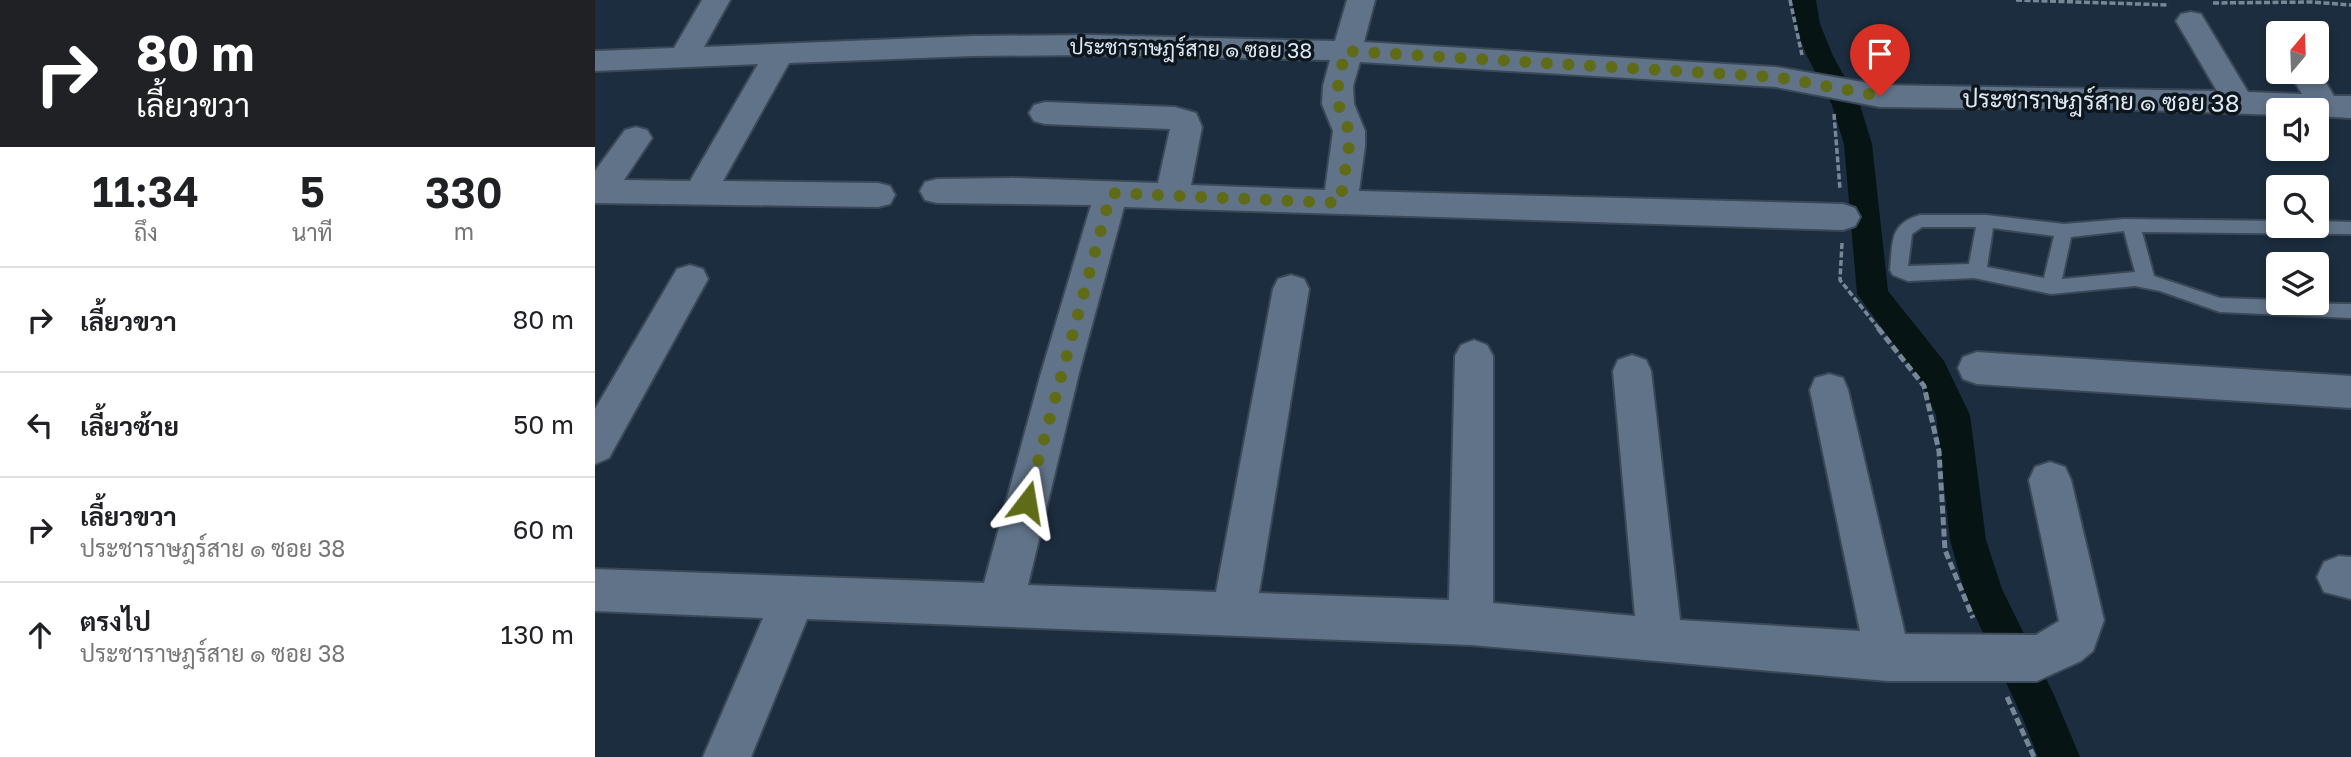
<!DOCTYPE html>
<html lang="th">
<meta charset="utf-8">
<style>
body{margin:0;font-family:"Golos Text",Sarabun,sans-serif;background:#f6f6f6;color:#202124;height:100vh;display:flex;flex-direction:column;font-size:26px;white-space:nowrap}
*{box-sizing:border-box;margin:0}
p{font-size:23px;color:#757577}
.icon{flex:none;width:38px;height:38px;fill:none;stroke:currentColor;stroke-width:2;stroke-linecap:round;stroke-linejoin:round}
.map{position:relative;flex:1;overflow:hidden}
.side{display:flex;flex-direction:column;background:#fff;width:595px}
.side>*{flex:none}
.guide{background:#202124;color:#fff;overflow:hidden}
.needle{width:46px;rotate:19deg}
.tools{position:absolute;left:1671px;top:21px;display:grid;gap:14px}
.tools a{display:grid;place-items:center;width:63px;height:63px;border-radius:7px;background:#fff;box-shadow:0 4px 10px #0003;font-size:35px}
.pin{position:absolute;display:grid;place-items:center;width:60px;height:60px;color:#fff;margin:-72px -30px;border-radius:50% 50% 50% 0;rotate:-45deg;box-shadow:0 0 7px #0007}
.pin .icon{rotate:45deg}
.me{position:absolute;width:77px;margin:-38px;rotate:14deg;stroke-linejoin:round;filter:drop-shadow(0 0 5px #0008)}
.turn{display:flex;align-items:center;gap:24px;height:147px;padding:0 21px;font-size:32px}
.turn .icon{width:91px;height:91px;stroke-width:2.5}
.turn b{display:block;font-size:49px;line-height:60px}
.eta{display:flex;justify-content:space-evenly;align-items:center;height:119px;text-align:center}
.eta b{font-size:42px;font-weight:600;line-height:49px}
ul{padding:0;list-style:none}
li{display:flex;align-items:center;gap:21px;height:105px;padding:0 21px;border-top:2px solid #e0e0e0}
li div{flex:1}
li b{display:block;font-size:26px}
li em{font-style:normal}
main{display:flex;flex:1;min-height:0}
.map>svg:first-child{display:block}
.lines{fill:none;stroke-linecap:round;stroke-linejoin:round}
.canal{fill:#061414;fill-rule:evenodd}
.lane-casing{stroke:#3a4857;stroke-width:4}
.street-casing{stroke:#3a4857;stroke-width:4}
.path-far1{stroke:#788796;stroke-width:3.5;stroke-dasharray:6 2.5;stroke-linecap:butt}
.path{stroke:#788796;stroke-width:5;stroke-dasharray:8 3.5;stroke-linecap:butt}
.lane{fill:#617389;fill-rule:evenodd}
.street{fill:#617389;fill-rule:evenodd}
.route{stroke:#606b18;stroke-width:12;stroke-dasharray:0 21.6}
.labels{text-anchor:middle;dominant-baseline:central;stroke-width:7;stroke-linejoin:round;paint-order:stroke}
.far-street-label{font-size:21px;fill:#dde8f4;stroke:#0d151d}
.street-label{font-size:24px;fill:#dde8f4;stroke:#0d151d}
</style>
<main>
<section class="side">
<div class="guide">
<div class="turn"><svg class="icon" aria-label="right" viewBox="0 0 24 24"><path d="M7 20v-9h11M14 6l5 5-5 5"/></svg><div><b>80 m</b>เลี้ยวขวา</div></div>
</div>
<div class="eta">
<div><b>11:34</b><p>ถึง</p></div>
<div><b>5</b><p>นาที</p></div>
<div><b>330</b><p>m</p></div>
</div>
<ul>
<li><svg class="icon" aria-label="right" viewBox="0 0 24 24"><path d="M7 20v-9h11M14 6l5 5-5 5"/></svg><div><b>เลี้ยวขวา</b></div><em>80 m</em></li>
<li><svg class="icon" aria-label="left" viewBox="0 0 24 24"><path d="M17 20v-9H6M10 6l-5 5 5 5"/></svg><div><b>เลี้ยวซ้าย</b></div><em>50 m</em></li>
<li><svg class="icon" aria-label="right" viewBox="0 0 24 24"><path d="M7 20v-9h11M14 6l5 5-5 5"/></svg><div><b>เลี้ยวขวา</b><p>ประชาราษฎร์สาย ๑ ซอย 38</p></div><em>60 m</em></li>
<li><svg class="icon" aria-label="ahead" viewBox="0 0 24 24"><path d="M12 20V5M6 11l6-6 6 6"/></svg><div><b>ตรงไป</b><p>ประชาราษฎร์สาย ๑ ซอย 38</p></div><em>130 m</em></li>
</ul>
</section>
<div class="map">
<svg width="1756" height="757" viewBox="0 0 1756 757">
<rect width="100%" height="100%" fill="#1c2d3f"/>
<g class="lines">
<!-- canal -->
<path class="canal" d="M1197 0H1221L1225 24 1238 56 1265 105 1277 144 1293 291 1349 361 1375 415 1391 540 1407 589 1459 695 1485 757H1443L1428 719 1370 594 1355 540 1341 415 1325 380 1262 294 1249 144 1237 105 1212 56 1199 24Z"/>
<!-- lane casing -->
<g class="lane-casing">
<path id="lane" d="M1325 215H1391L1469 224 1529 219 1684 221V226H1722V221L1756 222V234L1547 232 1559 276 1625 298 1684 300V303L1756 304V318L1625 312 1565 291 1540 286 1456 294 1379 278 1313 281 1298 275 1295 270C1298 242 1294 224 1325 215ZM1327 227H1381L1374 264 1313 266 1317 234ZM1398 228 1459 236 1449 278 1392 267ZM1529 231 1540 272 1467 279 1476 237Z"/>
</g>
<!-- street casing -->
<g class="street-casing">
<path id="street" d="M107 0H135L109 47 377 36 495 35 740 41 752 0H780L769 42 1181 67 1285 85 1622 91 1581 21 1586 14 1596 12 1606 14 1653 92 1707 94 1694 72H1722V68L1739 96H1756V118L1722 116V110H1684V115L1548 110 1285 107 1181 87 765 62 758 86 759 104 770 131V146L764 191 1248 204 1260 208 1265 217 1260 226 1248 230 529 207 484 373 433 585 621 592 678 289 683 279 696 275 709 279 714 289 664 593 854 600 860 356 866 345 879 340 892 345 898 356V603L1040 616 1018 371 1023 360 1037 355 1051 360 1056 371 1085 620 1265 631 1215 390 1220 378 1234 374 1248 378 1253 390 1310 634 1441 635 1464 621 1434 480 1440 467 1455 462 1470 467 1476 480 1509 620 1498 651 1486 661 1442 681H1293L876 645 212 619 156 757H108L168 618 0 611V569L389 583 446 373 496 205 342 203 330 200 325 191 330 182 342 179 418 178 563 183 575 129 450 124 439 121 434 113 439 105 450 102 580 107 601 113 607 127 596 185 730 190 738 131 727 104 728 86 735 60 495 55 377 56 194 63 128 181 283 183 295 186 300 195 295 204 283 207 0 203V171L30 130 41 127 52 130 57 138 29 180 95 181 163 64 0 71V51L79 48Z
M95 265 108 269 113 279 14 458 0 464V409L82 269Z
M1382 352 1756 376V408L1382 384 1368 379 1363 368 1368 357Z
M1744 556 1756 557V599L1729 592 1722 577 1729 562Z"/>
</g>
<!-- path-far1 -->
<path class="path-far1" d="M1195 0 1207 55
M1421 0 1574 5
M1618 3 1717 2 1756 5
M1239 114 1245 189
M1247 243 1245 280 1284 329"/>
<!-- path -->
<path class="path" d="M1283 328 1329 386 1344 451 1350 550 1378 618
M1412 697 1439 757"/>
<!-- lane -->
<use href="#lane" class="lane"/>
<!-- street -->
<use href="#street" class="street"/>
</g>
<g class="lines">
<!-- route -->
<path class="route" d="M432 502 516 193 745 203 754 146V131L743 104V86L750 51 1181 77 1285 96"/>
</g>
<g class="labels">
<!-- far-street labels -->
<g class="far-street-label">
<text transform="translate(596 48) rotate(1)">ประชาราษฎร์สาย ๑ ซอย 38</text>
</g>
<!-- street labels -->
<g class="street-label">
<text transform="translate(1506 100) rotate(1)">ประชาราษฎร์สาย ๑ ซอย 38</text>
</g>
</g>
</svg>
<div class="tools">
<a><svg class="needle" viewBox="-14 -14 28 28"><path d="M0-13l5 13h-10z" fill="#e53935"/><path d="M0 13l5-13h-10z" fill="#757577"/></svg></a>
<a><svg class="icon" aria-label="sound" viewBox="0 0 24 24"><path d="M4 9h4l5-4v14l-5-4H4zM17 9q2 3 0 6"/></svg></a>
<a><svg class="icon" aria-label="search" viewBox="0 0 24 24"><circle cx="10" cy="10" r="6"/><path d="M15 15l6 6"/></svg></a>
<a><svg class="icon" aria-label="layers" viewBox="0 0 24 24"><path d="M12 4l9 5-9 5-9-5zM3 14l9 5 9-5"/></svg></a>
</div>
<div class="pin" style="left:1285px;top:96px;background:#d93025"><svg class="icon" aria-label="arrive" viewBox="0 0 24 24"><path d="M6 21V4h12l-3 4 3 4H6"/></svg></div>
<svg class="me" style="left:432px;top:502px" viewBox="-20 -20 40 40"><path d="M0-17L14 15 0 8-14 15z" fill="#606b18" stroke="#fff" stroke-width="4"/></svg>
</div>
</main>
